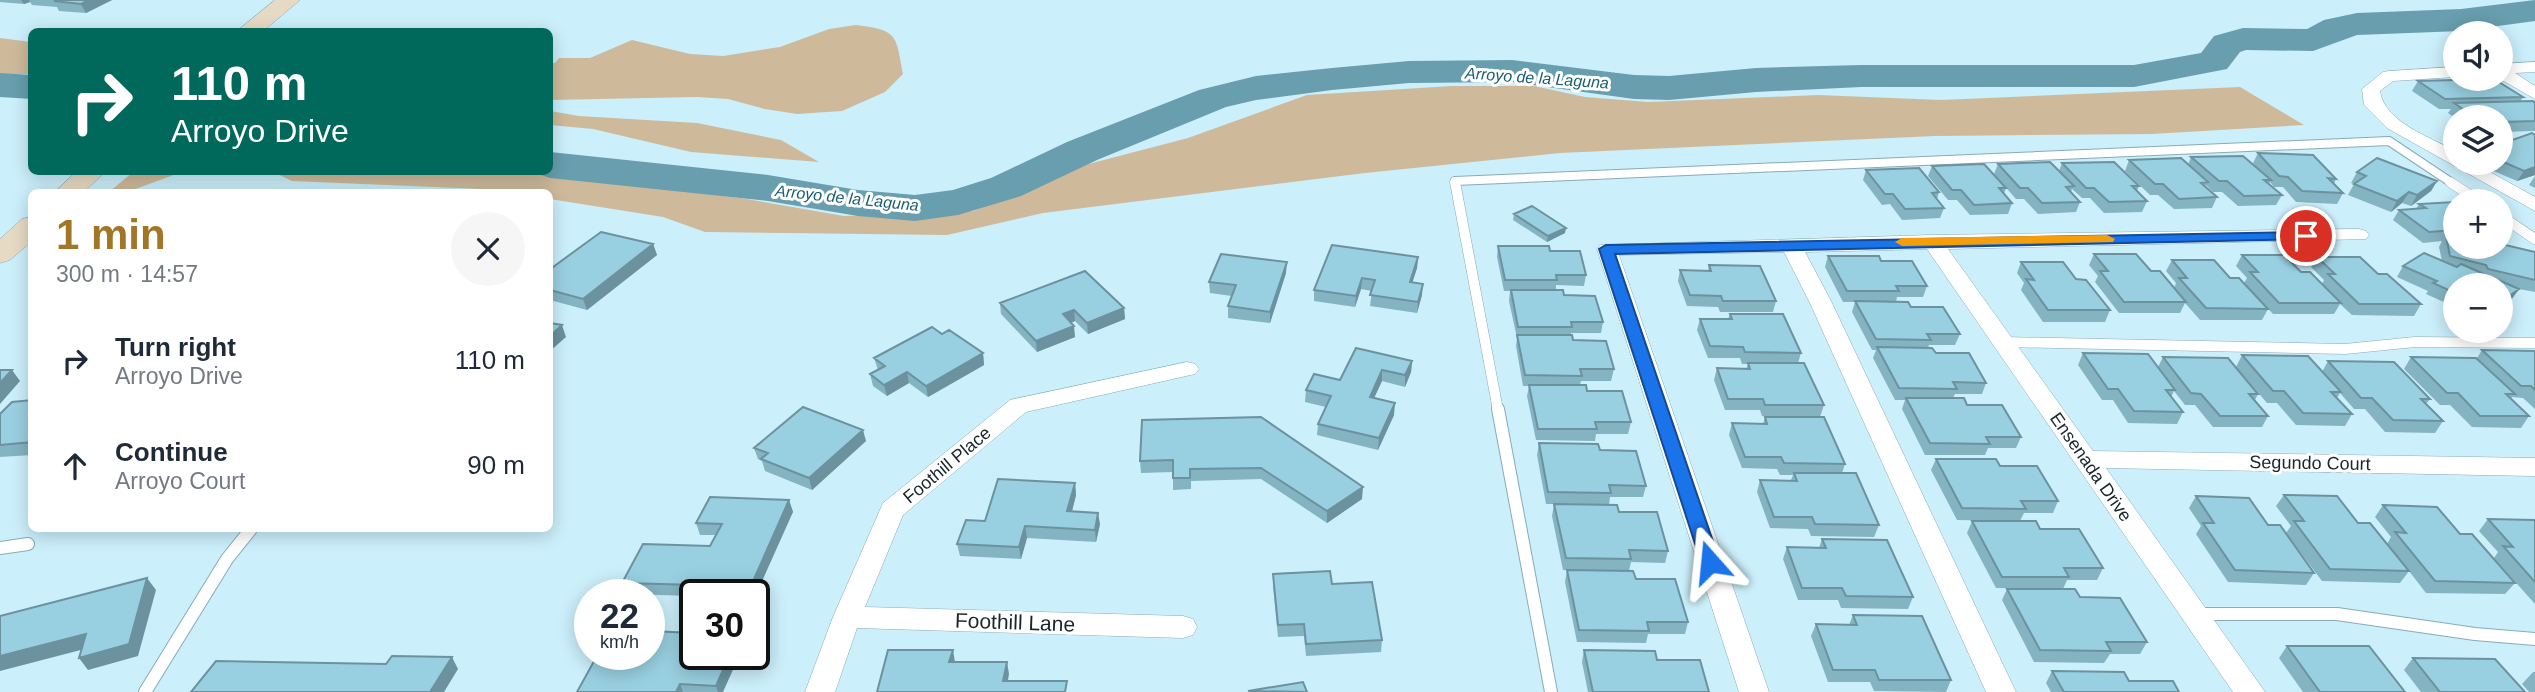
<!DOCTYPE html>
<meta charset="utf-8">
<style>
body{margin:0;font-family:Arial,sans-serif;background:#f6f6f7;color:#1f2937;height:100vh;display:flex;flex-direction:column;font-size:26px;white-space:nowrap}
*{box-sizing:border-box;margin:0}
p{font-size:23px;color:#747a83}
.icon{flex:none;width:38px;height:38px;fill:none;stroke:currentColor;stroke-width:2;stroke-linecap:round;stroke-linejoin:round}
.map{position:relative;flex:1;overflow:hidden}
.side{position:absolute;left:28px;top:189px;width:525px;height:343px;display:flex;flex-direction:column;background:#fff;border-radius:10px;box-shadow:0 4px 18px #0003}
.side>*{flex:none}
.top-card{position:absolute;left:28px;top:28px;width:525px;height:147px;border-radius:10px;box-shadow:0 4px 18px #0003;background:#00695c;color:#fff;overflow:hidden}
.controls{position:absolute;left:2443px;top:21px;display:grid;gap:14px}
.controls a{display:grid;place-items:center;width:70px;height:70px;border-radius:50%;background:#fff;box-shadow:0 4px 18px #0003;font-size:35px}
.speed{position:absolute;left:574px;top:579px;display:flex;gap:14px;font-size:35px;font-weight:700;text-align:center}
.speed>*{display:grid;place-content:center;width:91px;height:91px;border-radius:50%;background:#fff;box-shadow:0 4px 18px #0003;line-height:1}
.speed small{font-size:18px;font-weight:400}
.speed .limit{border:4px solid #111;border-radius:10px;background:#fff;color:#111}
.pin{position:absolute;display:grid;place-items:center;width:60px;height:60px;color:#fff;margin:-30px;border:4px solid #fff;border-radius:50%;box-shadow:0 2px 7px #0007}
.me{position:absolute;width:77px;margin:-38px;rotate:342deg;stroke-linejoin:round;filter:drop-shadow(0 0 5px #0008)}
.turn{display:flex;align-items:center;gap:24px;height:147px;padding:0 28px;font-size:32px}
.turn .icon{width:91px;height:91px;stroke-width:2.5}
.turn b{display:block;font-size:49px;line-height:60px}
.round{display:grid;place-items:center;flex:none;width:74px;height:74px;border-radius:37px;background:#f6f6f7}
.headline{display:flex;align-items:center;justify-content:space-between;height:119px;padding:0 28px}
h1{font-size:42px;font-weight:700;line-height:52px;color:#a27627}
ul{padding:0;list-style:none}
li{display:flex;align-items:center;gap:21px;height:105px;padding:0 28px}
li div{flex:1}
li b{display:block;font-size:26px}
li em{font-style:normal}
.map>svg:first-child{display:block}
.green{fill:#ceba9b}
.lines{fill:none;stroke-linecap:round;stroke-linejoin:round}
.river{fill:#689eae;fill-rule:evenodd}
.lane-far2-casing{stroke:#89abb6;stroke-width:10}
.lane-far1-casing{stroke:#89abb6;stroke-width:11}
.lane-casing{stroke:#89abb6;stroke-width:14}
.street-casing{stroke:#89abb6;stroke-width:1}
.secondary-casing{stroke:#89abb6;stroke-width:1}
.lane-far2{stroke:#fff;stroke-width:8}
.lane-far1{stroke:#fff;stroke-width:10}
.lane{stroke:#fff;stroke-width:12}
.street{fill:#fff;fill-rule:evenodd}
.secondary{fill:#e7dac4;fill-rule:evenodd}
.wall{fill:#84b3c2}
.shaded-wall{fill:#6b929e}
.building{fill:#99d0e1;stroke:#6b929e;stroke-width:2}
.route{fill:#1a73e8;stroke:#114b97;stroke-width:2}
.slow{fill:#f59e0b}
.labels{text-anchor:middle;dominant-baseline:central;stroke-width:6;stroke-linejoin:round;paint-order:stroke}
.far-water-label{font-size:16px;font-style:italic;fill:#185f71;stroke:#fff}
.street-label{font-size:18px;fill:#19272b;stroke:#fff}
.near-street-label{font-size:21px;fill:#19272b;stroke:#fff}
</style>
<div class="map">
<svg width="2535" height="692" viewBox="0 0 2535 692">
<rect width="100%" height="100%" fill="#cbeffb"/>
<!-- green -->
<path class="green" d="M856 25C898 30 896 35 903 74L885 92 842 111 797 114 765 109 728 99 697 97 550 100V63H555L559 58H590L632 40 690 54 723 56 780 47 829 29Z
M0 38 31 42V74H0Z
M1452 86H1534L1585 97 1648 102 1818 95 1941 100 2240 87 2304 125 2152 134 1935 136 1560 153 1365 173 1043 213 947 235 705 232 663 217 550 199V192L292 181 273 172H528L747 199 844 216 973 211 1073 168 1188 138 1307 95Z
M550 111 579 116 697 123 781 140 819 162 691 152 593 129 550 125Z
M133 172H182L127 192H109Z"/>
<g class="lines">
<!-- river -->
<path class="river" d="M2535 0V21L2461 31 2357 35 2313 51 2246 50 2240 52 2227 69 2134 87H1861L1756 92 1669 100 1634 99 1512 82 1409 83 1332 90 1256 100 1226 107 1097 160 1021 196 958 215 915 221 858 216 768 201 550 178 533 172H550V152L768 175 858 190 915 195 953 190 991 178 1067 142 1199 90 1256 76 1332 68 1409 61 1512 60 1634 75 1669 76 1756 68 1861 65H2134L2201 53 2214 36 2243 28 2307 29 2324 20 2357 13 2461 9Z
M0 73 32 75V99L0 97Z"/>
<!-- lane-far2 casing -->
<g class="lane-far2-casing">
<path id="lane-far2" d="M1455 183V181L2389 141 2452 183"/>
</g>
<!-- lane-far1 casing -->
<g class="lane-far1-casing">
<path id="lane-far1" d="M1455 182 1498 410
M2450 182 2479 201
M2501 216 2535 239
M2003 342 2345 349 2415 342 2535 343"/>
</g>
<!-- lane casing -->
<g class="lane-casing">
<path id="lane" d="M1498 409 1551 692
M0 548 28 544
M2196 614H2337L2475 634 2535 639
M145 692 227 559 251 529"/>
</g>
<!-- street casing -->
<g class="street-casing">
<path id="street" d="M2535 62V72L2515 73 2535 86V99L2500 79 2501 64Z
M2455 67V77L2393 81 2380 91C2384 122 2430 137 2455 151V163H2474L2535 197V211L2387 128 2364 105 2362 89 2383 72 2389 71Z
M2359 229 2366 231 2369 235 2366 239 1948 249 2093 451 2535 458V476L2106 468 2265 692H2233L1927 249 1805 252 1831 301 2016 692H1986L1809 301 1784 252 1619 255 1769 692H1739L1597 249 1600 245 1932 235Z
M1187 362 1195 364 1199 369 1195 374 1026 412 903 515 865 607 1183 616 1193 619 1197 627 1193 635 1183 638 857 628 835 692H805L833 617 883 503 1010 400Z"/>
</g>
<!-- secondary casing -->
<g class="secondary-casing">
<path id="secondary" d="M275 0H300L262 32H236Z
M76 172H105L84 192H55Z
M32 217V241L10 260 0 263V239L22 219Z"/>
</g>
<!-- lane-far2 -->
<use href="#lane-far2" class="lane-far2"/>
<!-- lane-far1 -->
<use href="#lane-far1" class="lane-far1"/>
<!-- lane -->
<use href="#lane" class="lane"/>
<!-- street -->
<use href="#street" class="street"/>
<!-- secondary -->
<use href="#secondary" class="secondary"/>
</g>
<!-- wall -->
<path class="wall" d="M0 0H112L86 13 59 11 57 7 32 5 30 2 24 4 0 2Z
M2418 81 2523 97 2520 102 2535 103V131L2501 132V117L2455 118 2448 113 2451 109H2439L2412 91Z
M2535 135V175L2517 181 2475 163H2501V144Z
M2258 153 2336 179 2334 184 2343 193 2337 204 2296 202 2283 187H2274L2270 182 2269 184 2282 195 2276 205 2238 206 2222 192H2213L2206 185 2205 187 2217 197 2212 208 2174 209 2158 195H2150L2125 171 2129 160 2188 165 2191 157 2257 168 2253 163Z
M2062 163 2139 186 2137 191 2147 201 2142 212 2104 213 2090 198H2082L2072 189 2071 192 2080 202 2076 212 2038 214 2024 199H2016L1994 174 1998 164 2059 171Z
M1932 166 2006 188 2004 194 2012 203 2008 214 1970 215 1957 200H1948L1928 176Z
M1866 170 1939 192 1937 199 1944 208 1940 218 1902 220 1890 204 1882 205 1863 180Z
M2357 172 2437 181 2431 191 2411 206 2402 203 2391 212 2348 195 2354 184 2351 183Z
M2535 176V188L2529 185Z
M2455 202V247L2535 252V292L2519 289 2511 300 2501 308V285H2455V307L2426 294 2428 291 2397 277 2403 266 2442 261 2439 247 2442 241 2423 243 2393 220 2399 210 2416 209 2419 204Z
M1514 214 1565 233 1547 242 1513 220Z
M2501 227 2508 232 2501 243Z
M653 244 657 255 587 310 550 300V267H553Z
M1498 246 1550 251 1586 275 1584 286 1556 285V290L1603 322 1601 333H1571V335L1573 340 1614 369 1611 381H1581L1580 385 1631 422 1628 434H1596L1595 441 1536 440 1527 396 1529 386H1523L1516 346 1517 338 1509 301 1510 291H1504L1497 257Z
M2094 254 2151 271 2174 288 2176 283 2166 271 2172 260 2230 278 2244 283 2247 278 2236 266 2242 255 2301 272 2322 284 2324 280 2311 267 2317 257 2378 274 2421 304 2414 316 2352 315 2340 304 2334 314H2273L2246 285 2268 309 2262 320H2200L2185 303 2180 313H2119L2095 282 2098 276 2089 265Z
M1828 256 1881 261 1927 286 1923 297H1897L1896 302 1911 307 1960 334 1955 345H1929L1928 348 1986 383 1982 394H1955L1953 398 1967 405 2021 437 2016 448H1988L1985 455H1925L1902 409 1905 400H1895L1873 358 1876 350H1872L1852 312 1855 302H1843L1825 267Z
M1418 257 1417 268 1412 283 1422 295 1417 313 1370 306 1372 291 1361 289 1355 307 1314 301V290Z
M2021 262 2076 279 2110 310 2105 322H2043L2021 290 2024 283 2017 273Z
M1709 265 1776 301 1773 312H1720L1718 307 1687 306 1678 281 1680 270 1708 271Z
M1286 273 1270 323 1228 318V306L1232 296 1210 293 1209 282Z
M1000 303 1124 308 1125 319 1088 334 1075 321 1071 323 1075 337 1037 352 1001 314Z
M1730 314 1801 353 1798 363 1824 405 1820 417 1762 416 1760 410H1725L1714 380 1717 368 1746 369 1748 364H1742L1740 358H1708L1697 330 1700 319H1728Z
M942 334 983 353 984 365 928 397 909 383 887 396 873 386 870 374 878 370 874 358Z
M2482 350 2535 351V409L2523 398 2512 397 2511 399 2529 416 2521 428 2472 427 2450 405H2440L2404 369 2411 357 2477 358Z
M2083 353 2158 367 2163 357 2258 394 2255 400 2268 416 2262 427H2213L2195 405H2185L2174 391 2171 397 2183 412 2177 424 2128 423 2113 400H2102L2078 365Z
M2242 355 2322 372 2328 361 2430 399 2426 404 2443 421 2435 433 2385 432 2365 409H2354L2340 393 2337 398 2352 414 2345 426 2296 425 2277 403H2267L2236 367Z
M1412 361 1411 372 1405 387 1382 381 1374 398 1394 415 1378 450 1317 435 1318 424 1326 407 1305 402 1306 390Z
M32 400V455L0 457V414Z
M1765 417 1845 464 1842 473 1879 525 1874 537 1811 536 1808 529 1770 528 1757 492 1760 480H1791L1793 475H1780L1777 469 1742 468 1729 435 1732 423 1763 424Z
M1142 420 1362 499 1327 523 1261 479 1191 481V489L1173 490V472L1141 473 1140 461Z
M866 441 812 490 765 471 762 461 758 459 754 448Z
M1539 443 1600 450 1646 486 1643 497H1610L1609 505 1619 512 1668 551 1665 563 1631 562 1629 571 1636 579 1688 622 1685 634H1648L1646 643 1577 642 1565 582 1567 570 1590 571 1563 570 1552 516 1554 504H1546L1537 455Z
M1936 459 2000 466 2058 501 2053 513H2024L2020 521 1957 520 1931 470Z
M1075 483 1076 495 1072 511 1100 524 1096 542 1027 538 1021 559 960 556 957 544 985 521Z
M2284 495 2358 523 2387 544 2391 537 2375 517 2383 505 2460 534 2515 583 2505 594 2426 593 2409 571 2400 583 2322 581 2286 533 2291 526 2276 506Z
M2196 496 2314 573 2306 585 2228 582 2196 534 2201 526 2189 508Z
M789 500 793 512 695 595V607L691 598 692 596 626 594 622 583 710 546 716 535H700L696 523Z
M2488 519 2535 520V604L2494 558 2498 552 2479 531Z
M1972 521 2040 529 2103 568 2097 580H2067L2063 589 1996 588 1967 533Z
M1822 539 1913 597 1908 609 1841 608 1838 600H1798L1783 559 1787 547 1819 548Z
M1273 574 1332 584 1382 640 1381 652 1306 656 1304 636 1278 637 1273 586Z
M2007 589 2080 597 2147 642 2140 654H2110L2104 663 2034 662 2002 600Z
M1853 615 1951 680 1946 692 1874 691 1870 682H1828L1811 636 1816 624 1849 625Z
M649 631 723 692H577Z
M2287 646 2405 692H2303L2279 658Z
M1584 650 1657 660 1709 692H1588L1582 662Z
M2413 658 2525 692H2421L2404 670Z
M2052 671 2129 681 2179 692H2051L2046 683Z
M2533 672H2535V692H2529L2522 684Z"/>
<!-- shaded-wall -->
<path class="shaded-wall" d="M21 0H29L30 2 24 4Z
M89 0H112L86 13 81 4Z
M2535 167V175L2517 181 2524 171Z
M2437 181 2431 191 2411 206 2417 195Z
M2409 192 2402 203 2391 212 2397 201Z
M1566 228 1565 233 1547 242 1548 236Z
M653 244 657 255 587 310 583 299Z
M1418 257 1417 268 1409 293 1410 282Z
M1287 262 1286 273 1270 323V312Z
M1362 278 1361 289 1355 307 1356 296Z
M1423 284 1422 295 1417 313 1418 302Z
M2519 289 2511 300 2501 308V302Z
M1124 308 1125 319 1088 334 1087 323Z
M1074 310 1075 321 1064 326 1063 314Z
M562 325 566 337 550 351V336Z
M1074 326 1075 337 1037 352 1036 341Z
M983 353 984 365 928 397 926 386Z
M1412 361 1411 372 1405 387V375Z
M12 370 20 381 0 404V383Z
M1382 370V381L1369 409 1370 397Z
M907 372 909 383 887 396 884 385Z
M1395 403 1394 415 1378 450 1379 438Z
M863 430 866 441 812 490 809 478Z
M1075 483 1076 495 1069 523 1067 511Z
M1363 487 1362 499 1327 523V511Z
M789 500 793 512 754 599V595H747Z
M1098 513 1100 524 1096 542 1095 530Z
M1025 526 1027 538 1021 559 1019 547Z
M147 578 156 590 138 656 88 670 79 658Z
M86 634 96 646 0 671V656Z
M953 650 955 662H949Z
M730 654H740L723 692H718L716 686Z
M452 657 458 669 444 692H430Z
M1007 662 1009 674 1006 692 1003 681Z
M680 684 683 692H676Z"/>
<!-- building -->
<path class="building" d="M57 0H89L81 4 54 1Z
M2494 79 2523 97 2445 99 2418 81Z
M2533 101 2535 103V121L2501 122V117H2475L2454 103Z
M2532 133 2535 135V167L2524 171 2501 161V144Z
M2258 153 2313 155 2336 179 2328 178 2343 193 2302 191 2288 177 2279 176Z
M2243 156 2271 180H2264L2282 195 2244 196 2227 181H2219L2191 157Z
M2181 158 2208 182 2201 183 2217 197 2179 199 2163 184H2155L2129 160Z
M2377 158 2437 181 2417 195 2409 192 2397 201 2354 184 2366 176 2357 172Z
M2050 162 2074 186 2066 187 2080 202 2042 203 2028 188H2020L1998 164Z
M2114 162 2139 186H2132L2147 201 2109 202 2094 188H2086L2062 163Z
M1984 164 2006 188H1999L2012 203 1974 205 1961 190H1952L1932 166Z
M1919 168 1939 192 1932 193 1944 208 1905 209 1893 194H1885L1866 170Z
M2455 202V230L2429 232 2399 210 2426 208 2419 204Z
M1532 206 1566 228 1548 236 1514 214Z
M2501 227 2508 232H2501Z
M601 232 653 244 583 299 550 290V267H553Z
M2446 236 2455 238V247H2501V244L2535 252V280L2488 269 2486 265 2450 256Z
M1332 245 1418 257 1410 282 1423 284 1418 302 1370 295 1375 280 1362 278 1356 296 1314 290Z
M1498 246H1549L1550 251H1580L1586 275H1556L1557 280H1505Z
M2424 253 2457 267 2461 264 2519 289 2501 302V285H2455V293L2433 283 2437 281 2403 266Z
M1221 254 1287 262 1270 312 1228 306 1236 285 1209 282Z
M2094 254H2136L2151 271H2160L2186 302H2124L2100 271H2108Z
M2242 255H2284L2301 272H2310L2341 303H2279L2250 272H2258Z
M1828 256H1879L1881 261H1912L1927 286H1896L1899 291H1847Z
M2317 257H2360L2378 274H2387L2421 304H2359L2328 274H2335Z
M2172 260H2214L2230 278H2239L2268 309 2206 308 2179 278H2187Z
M2021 262H2063L2076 279 2086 280 2110 310H2048L2026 279 2034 280Z
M1709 265 1760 266 1776 301H1723L1721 296 1690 295 1680 270 1711 271Z
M1085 271 1124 308 1087 323 1074 310 1063 314 1074 326 1036 341 1000 303Z
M1511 290H1563L1564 295 1595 296 1603 322H1571L1572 327H1518Z
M1855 301 1908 302 1911 307H1943L1960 334H1927L1931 340 1876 339Z
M1730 314H1783L1801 353 1745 352 1743 347 1710 346 1700 319H1732Z
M550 323 562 325 550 336Z
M932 327 942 334 949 330 983 353 926 386 907 372 884 385 870 374 885 366 874 358Z
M1517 335H1572L1573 340 1606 341 1614 369H1580L1582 376 1525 375Z
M1877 347 1932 348 1936 353H1969L1986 383 1953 382 1957 389 1899 388Z
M1356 348 1412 361 1405 375 1382 370 1370 397 1395 403 1379 438 1318 424 1331 396 1306 390 1314 374 1340 380Z
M2482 350 2535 351V390L2531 386H2521Z
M2083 353 2148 354 2175 390H2166L2183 412 2134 411 2118 389H2108Z
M2242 355 2308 356 2341 392H2331L2352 414 2303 413 2284 391H2273Z
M2163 357 2228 358 2258 394H2249L2268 416H2220L2201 394 2191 393Z
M2411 357 2476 358 2515 394H2506L2529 416H2480L2458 393H2447Z
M2328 361 2394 362 2430 399H2421L2443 421 2393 420 2372 398H2361Z
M1748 363H1804L1824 405H1765L1763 399H1728L1717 368 1750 369Z
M0 370H12L0 383Z
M1529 385H1586L1587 391H1622L1631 422H1595L1597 429H1538Z
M1906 398H1964L1967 405H2002L2021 437H1986L1990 444 1930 443Z
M32 400V442L0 445V414L12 402Z
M803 407 863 430 809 478 761 459 768 453 754 448Z
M1261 417 1363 487 1327 511 1261 468 1190 469V478H1173V460L1140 461 1142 420Z
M1765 417H1824L1845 464 1784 463 1781 457H1745L1732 423 1767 424Z
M1539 443 1598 444 1600 450 1636 451 1646 486 1609 485 1611 493 1548 492Z
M1936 459H1996L2000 466H2037L2058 501H2021L2026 509 1962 508Z
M1794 473H1856L1879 525 1815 524 1812 517H1774L1760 480 1797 481Z
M998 479 1075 483 1067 511 1098 513 1095 530 1025 526 1019 547 957 544 966 520 985 521Z
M2284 495 2337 496 2358 523H2370L2409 571 2330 569 2294 521H2304Z
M2196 496 2249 498 2268 525H2280L2314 573 2235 570 2203 523H2214Z
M710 497 789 500 747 595H695V598H691L698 585 622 583 643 544 710 546 722 524 696 523Z
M1554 504 1617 505 1619 512H1657L1668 551 1629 550 1631 559 1566 558Z
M2383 505 2437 507 2460 534H2472L2515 583 2435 581 2395 532 2406 533Z
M2488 519 2535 520V582L2503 546 2513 547Z
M1972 521H2036L2040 529H2079L2103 568H2064L2069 577H2002Z
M1822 539 1887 540 1913 597 1846 596 1842 588H1802L1787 547 1826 548Z
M1567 570 1633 571 1636 579H1675L1688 622H1647L1649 631 1579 630Z
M1330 571 1332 584 1372 582 1382 640 1306 644 1304 624 1278 625 1273 574Z
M147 578 129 644 79 658 86 634 0 656V616Z
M2007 589H2075L2080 597 2120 598 2147 642H2106L2111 651 2040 650Z
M1853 615 1922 616 1951 680H1879L1875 670H1833L1816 624 1857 625Z
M649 631 695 633V654H730L716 686 680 684 676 692H577L598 654H649Z
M2287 646H2369L2405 692H2320Z
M888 650H953L949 662H1007L1003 681H1067L1065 692H877Z
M1584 650 1655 651 1657 660H1700L1709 692H1593Z
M392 656 452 657 430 692H191L216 661 386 664Z
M2413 658 2495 659 2525 692H2440Z
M2052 671 2124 672 2129 681H2173L2179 692H2064Z
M1303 682 1307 692 1248 691Z"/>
<!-- route -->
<path class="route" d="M2306 232 2313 236 2311 239 1615 254 1720 562 1717 567H1704L1701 562 1599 249 1606 245Z"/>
<!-- slow -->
<path class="slow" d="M2107 235 2115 239 2113 242 1902 246 1895 242 1902 238Z"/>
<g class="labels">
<!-- far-water labels -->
<g class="far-water-label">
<text transform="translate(1537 78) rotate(4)">Arroyo de la Laguna</text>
<text transform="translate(847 198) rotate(6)">Arroyo de la Laguna</text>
</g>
<!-- street labels -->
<g class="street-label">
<text transform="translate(2310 463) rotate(1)">Segundo Court</text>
<text transform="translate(947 465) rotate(-40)">Foothill Place</text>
<text transform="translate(2091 467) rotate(55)">Ensenada Drive</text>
</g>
<!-- near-street labels -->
<g class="near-street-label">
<text transform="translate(1015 622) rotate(2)">Foothill Lane</text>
</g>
</g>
</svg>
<div class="controls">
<a><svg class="icon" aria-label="sound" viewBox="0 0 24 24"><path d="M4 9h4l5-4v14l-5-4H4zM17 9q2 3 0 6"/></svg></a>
<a><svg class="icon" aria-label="layers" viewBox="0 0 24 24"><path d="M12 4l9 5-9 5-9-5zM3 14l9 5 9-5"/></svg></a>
<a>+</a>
<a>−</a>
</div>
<div class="speed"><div>22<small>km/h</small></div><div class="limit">30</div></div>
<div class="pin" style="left:2306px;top:236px;background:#d93025"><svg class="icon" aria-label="arrive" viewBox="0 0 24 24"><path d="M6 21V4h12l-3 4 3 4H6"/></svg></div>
<svg class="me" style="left:1710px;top:562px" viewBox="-20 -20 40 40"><path d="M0-17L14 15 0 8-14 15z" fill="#1a73e8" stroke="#fff" stroke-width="4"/></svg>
<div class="top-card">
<div class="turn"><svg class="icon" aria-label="right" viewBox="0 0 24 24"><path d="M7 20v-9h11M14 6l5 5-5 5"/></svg><div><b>110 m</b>Arroyo Drive</div></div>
</div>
<section class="side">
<div class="headline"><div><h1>1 min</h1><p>300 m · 14:57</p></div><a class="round"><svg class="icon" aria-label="close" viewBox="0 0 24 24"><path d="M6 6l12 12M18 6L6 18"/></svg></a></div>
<ul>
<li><svg class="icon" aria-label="right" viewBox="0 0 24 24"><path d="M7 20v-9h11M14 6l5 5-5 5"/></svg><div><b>Turn right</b><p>Arroyo Drive</p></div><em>110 m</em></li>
<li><svg class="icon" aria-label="ahead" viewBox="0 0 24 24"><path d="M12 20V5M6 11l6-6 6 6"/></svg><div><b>Continue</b><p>Arroyo Court</p></div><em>90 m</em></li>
</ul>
</section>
</div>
